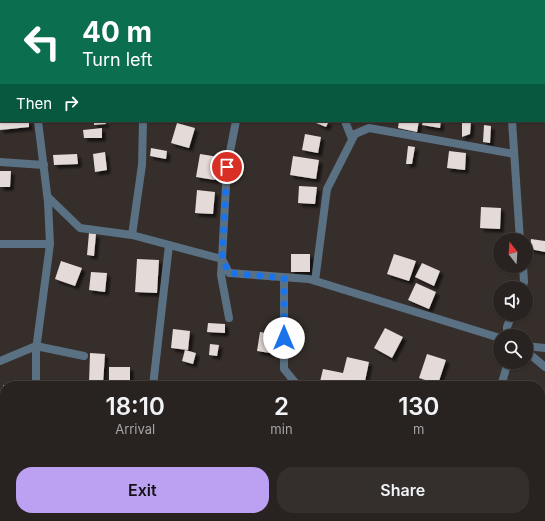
<!DOCTYPE html>
<style>
body{margin:0;font-family:Inter,sans-serif;background:#342f2d;color:#f1f3f6;height:100vh;display:flex;flex-direction:column;font-size:15px;white-space:nowrap}
*{box-sizing:border-box;margin:0}
p{font-size:13px;color:#a5a4a5}
.icon{flex:none;width:22px;height:22px;fill:none;stroke:currentColor;stroke-width:2;stroke-linecap:round;stroke-linejoin:round}
.map{position:relative;flex:1;overflow:hidden}
.panel{position:absolute;left:0px;top:381px;width:545px;height:140px;display:flex;flex-direction:column;background:#282220;border-radius:16px 16px 0 0;box-shadow:0 1px 3px #0004,0 0 0 1px #443f3e}
.panel>*{flex:none}
.banner{position:absolute;left:0px;top:0px;width:545px;height:122px;box-shadow:0 1px 3px #0004,0 0 0 1px #443f3e;background:#0b6e4f;color:#fff;overflow:hidden}
.needle{width:26px;rotate:343deg}
.fabs{position:absolute;left:493px;top:233px;display:grid;gap:8px}
.fabs a{display:grid;place-items:center;width:40px;height:40px;border-radius:50%;background:#282220;box-shadow:0 1px 3px #0004,0 0 0 1px #443f3e;font-size:20px}
.pin{position:absolute;display:grid;place-items:center;width:34px;height:34px;color:#fff;margin:-17px;border:2px solid #fff;border-radius:50%;box-shadow:0 1px 4px #0007}
.me{position:absolute;width:44px;margin:-22px;rotate:0deg;stroke-linejoin:round;filter:drop-shadow(0 0 3px #0008)}
.turn{display:flex;align-items:center;gap:14px;height:84px;padding:0 16px;font-size:18px}
.turn .icon{width:52px;height:52px;stroke-width:2.5}
.turn b{display:block;font-size:28px;line-height:34px}
.then{display:flex;align-items:center;height:38px;padding:0 16px;background:#0003;gap:8px;font-size:15px}
.eta{display:flex;justify-content:space-evenly;align-items:center;height:68px;text-align:center}
.eta b{font-size:24px;font-weight:600;line-height:28px}
.action{display:flex;gap:8px;margin-top:auto;padding:8px 16px}
.action a{flex:1;height:46px;border-radius:16px;background:#bca0f2;color:#111;font-size:16px;font-weight:600;line-height:46px;text-align:center}
.action a+a{background:#342f2d;color:#f1f3f6}
.map>svg:first-child{display:block}
.building{fill:#e4dad7;filter:url(#shadow)}
.lines{fill:none;stroke-linecap:round;stroke-linejoin:round}
.street{stroke:#5a7183;stroke-width:8}
.route{stroke:#1a73e8;stroke-width:7;stroke-dasharray:0 12.6}
</style>
<div class="map">
<svg width="545" height="521" viewBox="0 0 545 521">
<defs>
<filter id="shadow"><feDropShadow dx="3.5" dy="3.5" stdDeviation="1" flood-color="#0009"/></filter>
</defs>
<rect width="100%" height="100%" fill="#352e2b"/>
<!-- building -->
<path class="building" d="M0 121H29V127L0 130Z
M94 121H105L106 124 94 125Z
M317 121H329L326 127 316 123Z
M399 121H419L417 132 398 128Z
M423 121H441L440 128 422 125Z
M462 121H471L470 134 462 137Z
M177 123 195 128 189 148 171 143Z
M484 125 491 126 490 143 483 142Z
M102 128V138H84L83 130Z
M305 134 321 137 318 153 302 150Z
M408 146 415 147 412 164H406Z
M151 148 167 151 166 159 150 156Z
M449 151 466 153 465 170 447 168Z
M105 152 107 170 95 172 93 154Z
M77 154 78 164 54 165 53 155Z
M200 154 219 157 215 180 196 177Z
M293 156 319 160 316 179 290 175Z
M0 171H11L10 187H0Z
M299 186 317 187 315 204 298 203Z
M197 190 215 192 213 214 195 213Z
M481 207 501 208 500 229 480 228Z
M89 233 96 234 94 256 87 255Z
M531 239 545 241V252L530 249Z
M291 254H310V272H291Z
M394 254 416 261 409 281 387 274Z
M137 259 159 260 157 293 135 292Z
M61 261 82 268 75 286 55 279Z
M422 263 440 271 434 286 415 277Z
M91 272 107 273 105 292 89 290Z
M416 283 436 292 429 309 408 300Z
M208 323 225 324V333L207 332Z
M385 328 403 337 392 358 374 348Z
M173 329 190 331 188 350 171 348Z
M260 332 280 335 277 354 257 351Z
M210 344 219 345 217 356 209 355Z
M185 350 196 353 193 364 182 361Z
M90 353 105 354 103 384 89 383Z
M427 354 446 360 438 384 419 378Z
M347 357 369 362 364 386H319L323 369 343 373Z
M109 367H130V386H109Z
M198 382 212 383 211 386H198Z
M3 385H5V406H3Z
M540 510H545V521H536L537 516H540Z"/>
<g class="lines">
<!-- street -->
<path class="street" d="M14 0V1
M44 0 54 1
M334 0V1
M509 0V1
M143 1V0
M257 1V0
M527 1V0
M544 61 545 62
M0 98H1
M544 104H545
M345 121 352 139
M512 121 520 240
M0 162 44 165
M48 197 80 228 132 235 222 259 229 273 309 279 500 338
M132 235 142 165 143 121
M0 244H50
M284 278V369L298 386
M315 281 327 189 355 134 369 128 514 154
M522 288 524 282 523 266
M229 318 221 275 222 259 227 167 236 121
M507 336V327L512 314
M526 346 545 348
M526 351 545 367
M0 361 36 346 84 356
M36 386V350L50 244 48 202 38 121
M153 386 169 245
M501 386 508 362
M40 521 41 516
M477 521V516"/>
</g>
<g class="lines">
<!-- route -->
<path class="route" d="M227 167 222 259 229 273 284 278V338"/>
</g>
</svg>
<div class="fabs">
<a><svg class="needle" viewBox="-14 -14 28 28"><path d="M0-13l5 13h-10z" fill="#e53935"/><path d="M0 13l5-13h-10z" fill="#a5a4a5"/></svg></a>
<a><svg class="icon" aria-label="sound" viewBox="0 0 24 24"><path d="M4 9h4l5-4v14l-5-4H4zM17 9q2 3 0 6"/></svg></a>
<a><svg class="icon" aria-label="search" viewBox="0 0 24 24"><circle cx="10" cy="10" r="6"/><path d="M15 15l6 6"/></svg></a>
</div>
<div class="pin" style="left:227px;top:167px;background:#d93025"><svg class="icon" aria-label="arrive" viewBox="0 0 24 24"><path d="M6 21V4h12l-3 4 3 4H6"/></svg></div>
<svg class="me" style="left:284px;top:338px" viewBox="-20 -20 40 40"><circle r="19" fill="#fff"/><path d="M0-13L10 11 0 6-10 11z" fill="#1a73e8"/></svg>
<div class="banner">
<div class="turn"><svg class="icon" aria-label="left" viewBox="0 0 24 24"><path d="M17 20v-9H6M10 6l-5 5 5 5"/></svg><div><b>40 m</b>Turn left</div></div>
<div class="then">Then<svg class="icon" aria-label="right" viewBox="0 0 24 24"><path d="M7 20v-9h11M14 6l5 5-5 5"/></svg></div>
</div>
<section class="panel">
<div class="eta">
<div><b>18:10</b><p>Arrival</p></div>
<div><b>2</b><p>min</p></div>
<div><b>130</b><p>m</p></div>
</div>
<div class="action"><a>Exit</a><a>Share</a></div>
</section>
</div>
